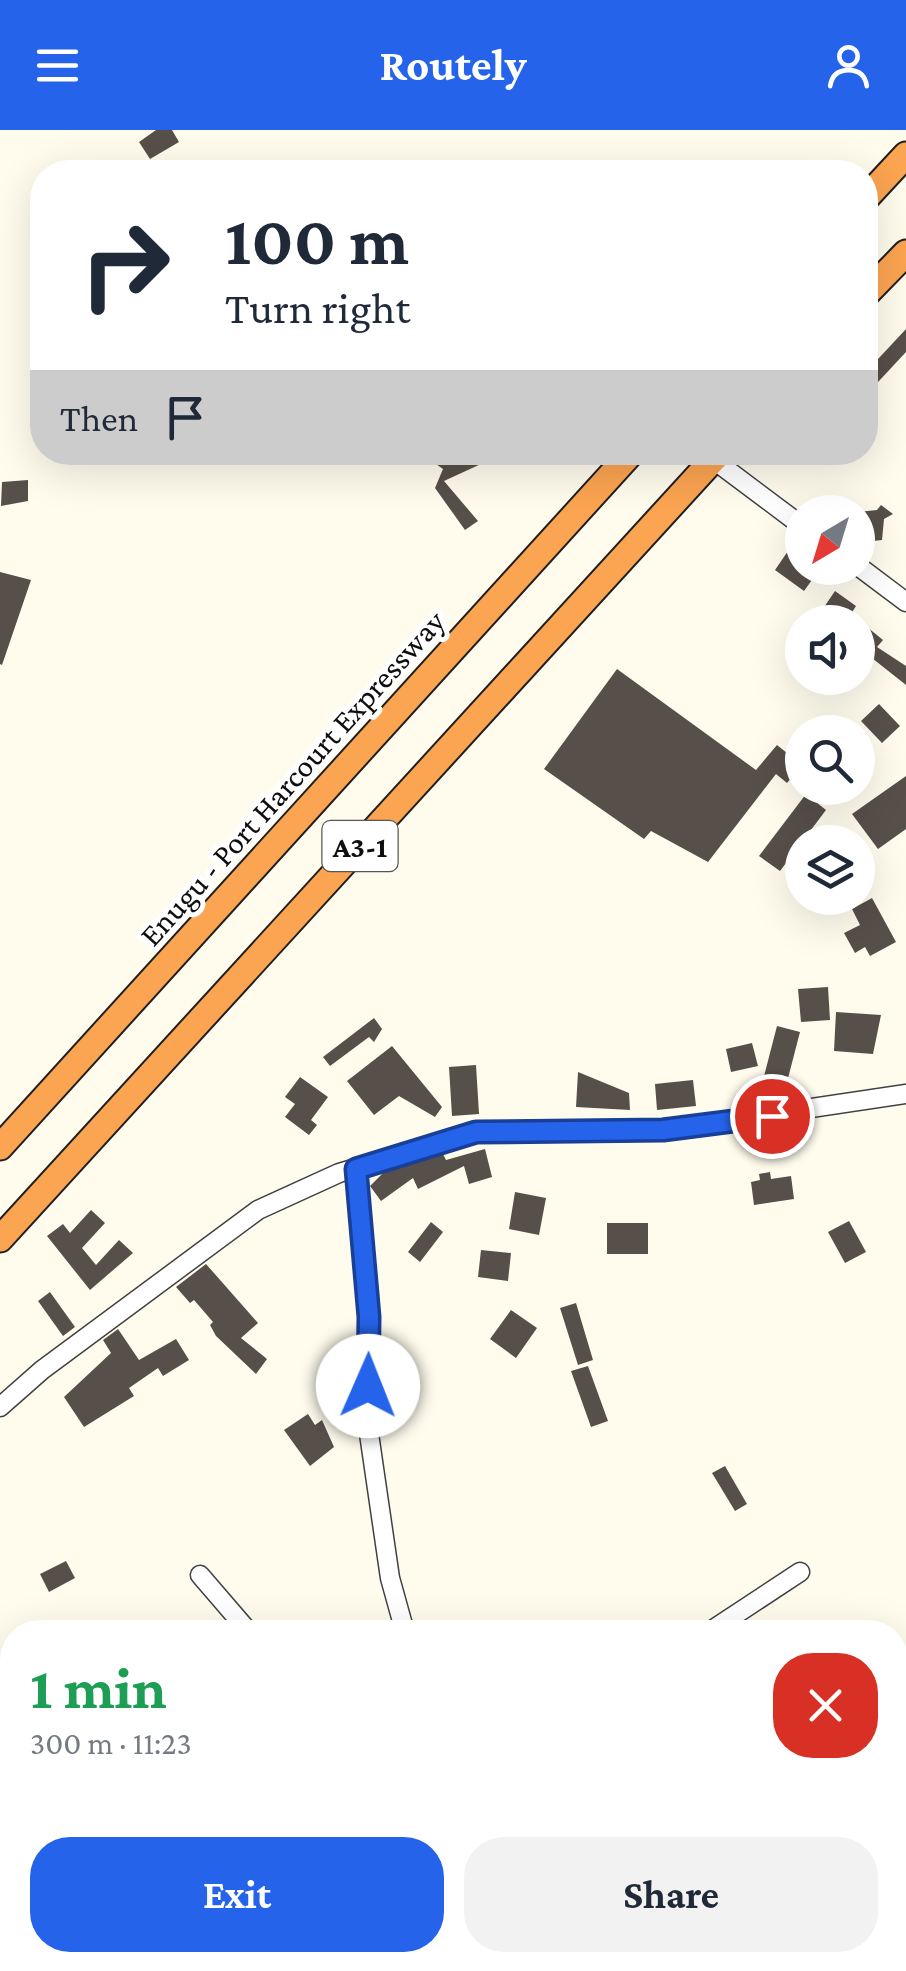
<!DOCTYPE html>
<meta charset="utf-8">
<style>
body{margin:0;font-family:"Crimson Pro",serif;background:#f2f2f3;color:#1f2937;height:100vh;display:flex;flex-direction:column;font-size:38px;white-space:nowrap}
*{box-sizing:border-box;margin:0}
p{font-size:32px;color:#747a83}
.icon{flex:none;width:55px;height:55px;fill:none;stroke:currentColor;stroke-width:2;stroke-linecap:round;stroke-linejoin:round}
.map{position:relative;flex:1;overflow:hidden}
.drawer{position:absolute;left:0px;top:1490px;width:908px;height:352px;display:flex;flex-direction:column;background:#fff;border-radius:40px 40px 0 0;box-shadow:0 10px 40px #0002}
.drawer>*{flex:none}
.top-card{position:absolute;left:30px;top:30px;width:848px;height:305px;border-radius:40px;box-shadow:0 10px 40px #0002;background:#fff;color:#1f2937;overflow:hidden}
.needle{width:65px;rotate:218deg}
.fabs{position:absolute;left:785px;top:365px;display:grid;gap:20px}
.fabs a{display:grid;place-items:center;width:90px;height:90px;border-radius:50%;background:#fff;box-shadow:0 10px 40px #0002;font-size:50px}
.pin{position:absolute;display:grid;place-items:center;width:85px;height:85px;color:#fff;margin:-42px;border:5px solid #fff;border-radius:50%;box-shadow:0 2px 10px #0007}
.me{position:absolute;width:110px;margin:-55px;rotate:1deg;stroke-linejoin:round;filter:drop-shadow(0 0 8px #0008)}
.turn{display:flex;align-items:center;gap:35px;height:210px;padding:0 30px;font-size:45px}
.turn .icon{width:130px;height:130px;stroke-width:2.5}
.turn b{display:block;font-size:70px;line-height:85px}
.then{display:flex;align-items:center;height:95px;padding:0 30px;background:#0003;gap:20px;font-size:38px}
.round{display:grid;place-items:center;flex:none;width:105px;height:105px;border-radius:40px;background:#f2f2f3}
.summary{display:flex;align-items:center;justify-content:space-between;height:170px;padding:0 30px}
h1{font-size:60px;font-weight:700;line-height:75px;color:#1e9e55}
.action{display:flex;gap:20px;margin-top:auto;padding:20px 30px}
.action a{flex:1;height:115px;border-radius:40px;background:#2563eb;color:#fff;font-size:40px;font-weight:700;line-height:115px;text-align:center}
.action a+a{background:#f2f2f3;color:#1f2937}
header{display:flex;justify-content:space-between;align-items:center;height:130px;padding:0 30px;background:#2563eb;color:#fff;font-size:45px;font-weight:700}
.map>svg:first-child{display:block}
.building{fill:#574f49}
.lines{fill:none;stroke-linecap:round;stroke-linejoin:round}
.minor-casing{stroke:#414141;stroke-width:21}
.highway-casing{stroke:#1f1f1f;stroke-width:29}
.minor{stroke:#fff;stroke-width:18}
.highway{stroke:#fba451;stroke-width:25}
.route-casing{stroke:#184099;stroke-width:25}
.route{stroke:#2563eb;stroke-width:18}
.labels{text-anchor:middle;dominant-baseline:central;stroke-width:10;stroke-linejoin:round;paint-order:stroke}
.shield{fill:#fff;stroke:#565656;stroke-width:2.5}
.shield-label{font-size:30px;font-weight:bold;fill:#0e0e0e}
.street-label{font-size:32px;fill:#0e0e0e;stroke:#fff}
</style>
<header><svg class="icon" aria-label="menu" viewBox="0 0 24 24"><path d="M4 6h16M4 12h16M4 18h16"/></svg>Routely<svg class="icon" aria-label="person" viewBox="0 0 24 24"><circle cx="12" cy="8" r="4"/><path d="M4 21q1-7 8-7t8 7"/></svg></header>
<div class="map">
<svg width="906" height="1841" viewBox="0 0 906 1841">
<rect width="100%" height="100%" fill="#fffcee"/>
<!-- building -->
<path class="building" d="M156 0H172L179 12 150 29 139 12Z
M906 199V222L865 266V243Z
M437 322H507L444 351 478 391 465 400 435 358 443 339 426 327Z
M28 350V371L1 376 2 352Z
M881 375 893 384 884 389 882 410 873 411 869 395 858 393V382L877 380Z
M788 421 802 432V438L817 443 804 461 775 440Z
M0 442 31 450 2 535 0 534Z
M835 461 856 476 851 484 883 510 877 517 906 536V555L858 517V492H833L820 483Z
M617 539 756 640 777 615 802 635 787 653 776 644 708 732 651 701 644 709 544 639Z
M879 574 900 596 882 613 861 591Z
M906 646V699L878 719 852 684Z
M806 664 826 680 780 741 759 726Z
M872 768 896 812 870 826 865 817 855 823 844 803 860 795 852 779Z
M828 857 830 890 801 892 798 859Z
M836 882 881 885 873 924 834 921Z
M374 888 382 899 374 912 369 907 330 936 323 927Z
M777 896 800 902 786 956 763 950Z
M752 913 758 936 731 942 726 919Z
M392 916 442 977 435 987 399 966 374 985 347 951Z
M476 935 479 984 452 986 449 937Z
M578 942 629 963 630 980 576 977Z
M300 947 328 967 311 990 317 995 309 1005 285 987 295 974 285 967Z
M693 950 696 976 657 980 655 954Z
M485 1019 492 1047 469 1054 464 1036 418 1059 413 1048 381 1071 370 1056 384 1042 443 1024 446 1030Z
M770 1042 771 1049 791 1046 794 1069 754 1075 751 1052 760 1050 759 1044Z
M515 1062 546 1068 539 1105 509 1099Z
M91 1080 105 1093 82 1118 96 1135 119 1110 133 1123 90 1160 47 1106 63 1094 70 1103Z
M849 1091 866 1122 845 1133 828 1102Z
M431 1092 443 1102 420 1132 408 1122Z
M607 1093H648V1124H607Z
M481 1120 511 1123 508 1151 478 1147Z
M206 1134 258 1193 241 1208 267 1229 256 1244 216 1206 210 1195 213 1192 194 1170 190 1173 176 1157Z
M50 1162 75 1197 63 1206 38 1171Z
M576 1173 593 1230 578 1235 560 1178Z
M511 1180 537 1198 516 1228 490 1209Z
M118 1199 139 1230 176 1209 189 1230 163 1246 158 1238 129 1258 134 1266 84 1297 64 1267 111 1223 103 1210Z
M588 1236 608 1291 591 1297 571 1241Z
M308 1284 315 1295 322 1290 334 1317 310 1336 284 1300Z
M725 1336 747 1374 735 1381 712 1343Z
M66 1431 75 1448 49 1462 40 1444Z"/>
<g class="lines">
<!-- minor casing -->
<g class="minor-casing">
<path id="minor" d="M714 330 802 396
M858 436 906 472
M356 1039 369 1187 367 1290 390 1448 405 1502
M0 1277 42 1240 258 1080 339 1043 477 1001 663 1000 906 964
M200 1445 249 1502
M709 1502 800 1442
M0 1821 12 1827
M32 1830 100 1841
M668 1830 689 1841
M122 1841 132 1830
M481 1841 483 1830"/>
</g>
<!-- highway casing -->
<g class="highway-casing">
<path id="highway" d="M865 69 906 25
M865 165 906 123
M0 1017 632 322
M0 1109 720 322"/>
</g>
<!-- minor -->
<use href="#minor" class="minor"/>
<!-- highway -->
<use href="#highway" class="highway"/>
</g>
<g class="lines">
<!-- route casing -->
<g class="route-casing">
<path id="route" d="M368 1256 369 1187 356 1039 476 1002 663 1000 772 986"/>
</g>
<!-- route -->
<use href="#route" class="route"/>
</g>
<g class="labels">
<!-- shield labels -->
<rect class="shield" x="322.5" y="691" width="75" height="50" rx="8"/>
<g class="shield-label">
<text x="360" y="716">A3-1</text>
</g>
<!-- street labels -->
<g class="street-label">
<text transform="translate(292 648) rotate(-48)">Enugu - Port Harcourt Expressway</text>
</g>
</g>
</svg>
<div class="fabs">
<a><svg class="needle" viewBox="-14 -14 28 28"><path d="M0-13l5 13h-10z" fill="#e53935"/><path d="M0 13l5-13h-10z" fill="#747a83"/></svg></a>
<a><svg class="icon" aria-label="sound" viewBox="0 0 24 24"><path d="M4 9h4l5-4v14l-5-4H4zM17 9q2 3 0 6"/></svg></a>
<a><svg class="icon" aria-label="search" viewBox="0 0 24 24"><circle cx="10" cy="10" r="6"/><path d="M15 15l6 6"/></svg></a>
<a><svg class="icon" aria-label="layers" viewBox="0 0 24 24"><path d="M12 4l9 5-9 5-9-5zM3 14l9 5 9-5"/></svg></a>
</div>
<div class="pin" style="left:772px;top:986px;background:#d93025"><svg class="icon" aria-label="arrive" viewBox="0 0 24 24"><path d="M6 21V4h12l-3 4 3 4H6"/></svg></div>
<svg class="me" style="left:368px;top:1256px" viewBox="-20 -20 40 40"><circle r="19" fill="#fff"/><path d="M0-13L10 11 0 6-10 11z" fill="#2563eb"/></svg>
<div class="top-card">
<div class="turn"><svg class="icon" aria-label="right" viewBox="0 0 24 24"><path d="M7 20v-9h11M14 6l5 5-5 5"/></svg><div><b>100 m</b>Turn right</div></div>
<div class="then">Then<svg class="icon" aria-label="arrive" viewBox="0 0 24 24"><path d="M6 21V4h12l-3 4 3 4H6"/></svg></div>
</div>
<section class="drawer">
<div class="summary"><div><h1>1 min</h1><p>300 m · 11:23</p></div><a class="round" style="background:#d93025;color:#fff"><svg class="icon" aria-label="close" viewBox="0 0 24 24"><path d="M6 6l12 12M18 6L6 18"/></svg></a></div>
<div class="action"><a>Exit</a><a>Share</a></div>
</section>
</div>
